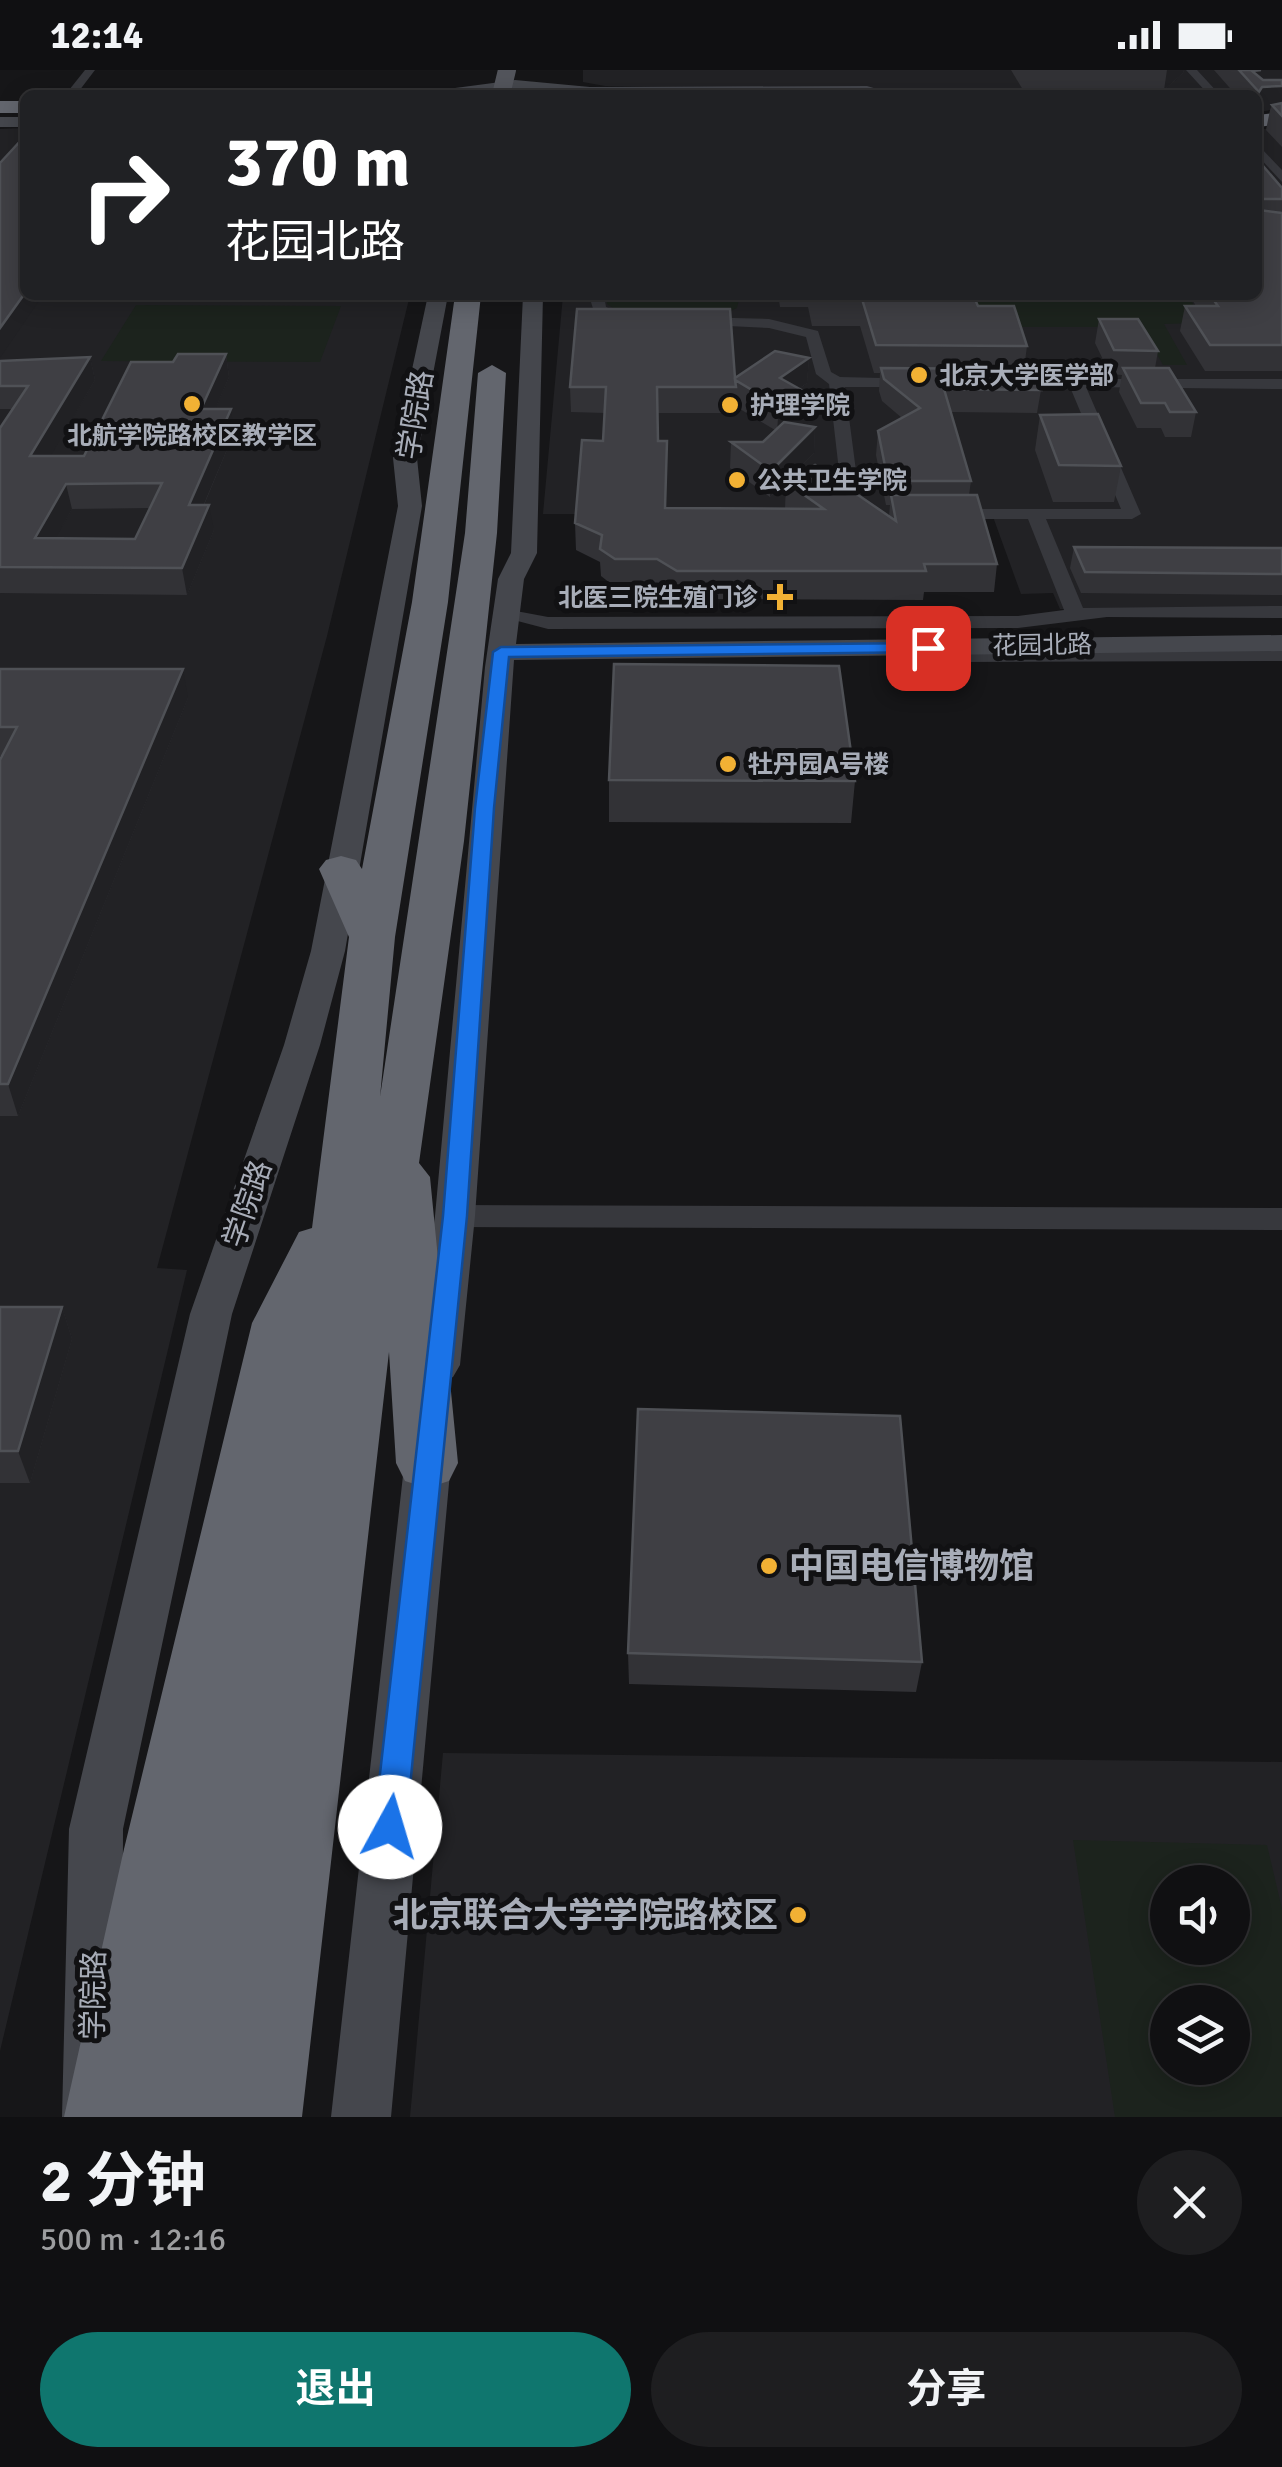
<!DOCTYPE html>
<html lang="zh">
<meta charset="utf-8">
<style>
body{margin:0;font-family:Signika,"Noto Sans SC",sans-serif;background:#1e1e20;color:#f1f3f6;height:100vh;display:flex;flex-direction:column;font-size:38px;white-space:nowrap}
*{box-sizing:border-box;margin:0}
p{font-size:32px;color:#9c9d9f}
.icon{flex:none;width:55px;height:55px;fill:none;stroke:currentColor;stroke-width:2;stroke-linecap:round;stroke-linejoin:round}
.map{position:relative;height:2047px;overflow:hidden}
.drawer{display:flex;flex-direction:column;background:#101012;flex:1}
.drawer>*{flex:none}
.banner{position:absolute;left:20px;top:20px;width:1242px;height:210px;border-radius:15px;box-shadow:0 5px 25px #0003,0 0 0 2px #303032;background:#202124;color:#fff;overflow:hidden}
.controls{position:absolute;left:1150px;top:1795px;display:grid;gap:20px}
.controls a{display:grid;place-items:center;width:100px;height:100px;border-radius:50%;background:#101012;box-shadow:0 5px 25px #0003,0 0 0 2px #303032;font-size:50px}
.pin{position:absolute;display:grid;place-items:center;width:85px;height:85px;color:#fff;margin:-42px;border-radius:20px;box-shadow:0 5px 15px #0006}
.me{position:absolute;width:110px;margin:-55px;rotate:6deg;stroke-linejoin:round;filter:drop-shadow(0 0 8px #0008)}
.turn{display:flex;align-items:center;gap:35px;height:210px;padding:0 40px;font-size:45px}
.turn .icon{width:130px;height:130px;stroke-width:2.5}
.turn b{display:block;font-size:70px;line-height:85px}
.round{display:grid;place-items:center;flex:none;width:105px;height:105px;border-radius:52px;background:#1e1e20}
.overview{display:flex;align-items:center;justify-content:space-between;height:170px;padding:0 40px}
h1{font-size:60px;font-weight:700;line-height:75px}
.primary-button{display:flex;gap:20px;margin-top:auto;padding:20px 40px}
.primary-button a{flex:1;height:115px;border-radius:60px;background:#0f766e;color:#fff;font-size:40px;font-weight:700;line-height:115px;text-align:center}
.primary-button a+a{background:#1e1e20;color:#f1f3f6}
.status{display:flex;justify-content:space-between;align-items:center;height:70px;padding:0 50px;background:#101012;direction:ltr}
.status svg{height:28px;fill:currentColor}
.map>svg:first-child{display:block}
.built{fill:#222225;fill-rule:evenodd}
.green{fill:#1c231d;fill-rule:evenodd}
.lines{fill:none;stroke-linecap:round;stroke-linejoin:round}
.street{fill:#37383d;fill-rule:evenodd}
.secondary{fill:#45474d;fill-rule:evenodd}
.highway{fill:#63666e;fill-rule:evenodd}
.primary-bridge{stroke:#53555c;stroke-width:18}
.wall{fill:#323236;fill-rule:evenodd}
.shaded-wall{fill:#212124}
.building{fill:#3f3f44;stroke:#4f5156;stroke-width:2.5;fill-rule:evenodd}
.route{fill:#1a73e8;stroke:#114b97;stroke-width:2.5}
.poi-dot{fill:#f2b134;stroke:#111113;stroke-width:4}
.labels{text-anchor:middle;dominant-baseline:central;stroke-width:10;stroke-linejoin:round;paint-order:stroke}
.far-poi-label{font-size:25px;font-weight:bold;fill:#a8adb8;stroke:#111113;text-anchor:start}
.far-street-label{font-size:25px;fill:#a8adb8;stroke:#111113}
.street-label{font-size:30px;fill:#a8adb8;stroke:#111113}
.near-poi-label{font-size:35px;font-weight:bold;fill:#a8adb8;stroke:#111113;text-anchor:start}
</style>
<div class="status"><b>12:14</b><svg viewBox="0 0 49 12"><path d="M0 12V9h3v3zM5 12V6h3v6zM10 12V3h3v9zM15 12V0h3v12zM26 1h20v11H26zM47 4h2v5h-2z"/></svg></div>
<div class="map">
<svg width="1282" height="2047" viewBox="0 0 1282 2047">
<rect width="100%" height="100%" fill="#161618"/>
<!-- built -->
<path class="built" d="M583 0H1282V21L605 16 583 12Z
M25 58V225H410L327 566 157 1198 187 1200 0 1981V59Z
M1258 59H1282V539H1060L1053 523 1021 524 992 444H543L563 225H1258Z
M443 1683 1282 1692V2047H410ZM1168 1812H1232V1878H1168ZM1168 1932H1232V1998H1168Z"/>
<!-- green -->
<path class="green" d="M607 225H740L737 238 726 243H620L607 234Z
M959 225H1226L1230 232H1192L1202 253 1164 254 1187 295H1163L1149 270 1109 257H984Z
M136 235 341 236 320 292 101 291Z
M1073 1770 1267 1775 1282 1839V2047H1115ZM1168 1812H1232V1878H1168ZM1168 1932H1232V1998H1168Z"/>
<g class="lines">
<!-- street -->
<path class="street" d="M85 0H95L76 25H65Z
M1186 0H1197L1220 25H1209Z
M1258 75 1282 100V112L1258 86Z
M528 225H604L606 237 637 250 630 254 594 242 591 232H533Z
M693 247 769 249 818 261 831 302 840 307 922 309 924 312 916 317H845L861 439 874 440V448L853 449 844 444 829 314 816 304 806 267 769 258 688 254V248Z
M998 309H1282V319L1086 317 1141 444 1132 449H1046L1083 538 1282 536V548L1107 547 1018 558 548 559 495 545 505 539 548 547 1018 546 1064 540 1028 449H946L937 444 946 439H1121L1070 317H1004L996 312Z
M1282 579V591L962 592 952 586 962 580Z
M455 1135 1282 1138V1160L455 1157 445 1154 440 1146 445 1138Z"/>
<!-- secondary -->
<path class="secondary" d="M515 10 590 17 867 16 897 25H588L515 18 454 25H225L232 21 440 20Z
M0 47H25V57H0Z
M428 225H448L417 388 422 436 345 881 320 975 232 1244 123 1759 122 2047H62L69 1759 190 1244 284 975 311 881 398 436 393 388Z
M523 225H543L537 483 524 509 516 574 1282 565V581L514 590 475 1146 460 1295 453 1307 438 1312 423 1307 416 1295 435 1146 485 597 498 509 511 483Z
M430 1352 446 1357 453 1370 391 2047H331L407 1370 414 1357Z"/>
<!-- highway -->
<path class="highway" d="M0 31H25V43H0Z
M1282 42V54L1258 57V45Z
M455 225H481L448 532 395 867 380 1027 465 463 478 303 492 295 506 303 497 463 464 771 419 1093 430 1107 458 1393 449 1411 427 1418 405 1411 396 1393 389 1282 302 2047H64L124 1779 252 1253 299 1162 312 1158 349 867 319 799 326 790 341 786 356 790 362 799 412 532Z"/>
<!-- primary-bridge -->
<path class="primary-bridge" d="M501 25 507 0"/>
</g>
<!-- wall -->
<path class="wall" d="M1011 0H1184L1183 3 1164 20H1023Z
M1214 0H1282V77L1266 60 1270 40 1258 41V25H1236Z
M1258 90 1282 118V301H1205L1180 261 1185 236H1196L1189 225H1258Z
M778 225H973L978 236 1027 276 1024 299 1041 320 1037 343 951 342 971 411 969 425 997 494 994 522H924L923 530 677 529 657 517H615L601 506 600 492 576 480 575 453 603 371 605 343 571 342 570 317 735 308 809 288 807 313 799 319 812 353 803 355 815 357 814 383 770 427 730 398 731 372H763L775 360 735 336V343H658V371L666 438 785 439 786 412 847 424 889 446 890 435H886L876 385 878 361 902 348 882 331 879 321 880 303H874L860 256H812L808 237H780Z
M1099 249 1158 281 1155 298 1196 342 1191 367H1165L1161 358H1137L1119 322 1122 305 1110 304 1095 273Z
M226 284 229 307 215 339 234 363 204 435 214 460 187 525 0 523V358L12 339H0V291L90 287 95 310 50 386H84ZM149 438 135 469 55 468 72 439Z
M1040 345 1121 396 1114 432H1053L1035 380Z
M1074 477 1282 478V525L1081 523 1070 498Z
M0 599 188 628 18 1046H0V690L2 686H0Z
M609 710 855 711 851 753 609 752Z
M0 1237H62L72 1269 30 1413H0Z
M628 1583 922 1592 916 1622 629 1614Z"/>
<!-- shaded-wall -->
<path class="shaded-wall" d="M1167 0H1184L1183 3 1164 20Z
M1261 0H1282V39L1272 35 1270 40 1258 41 1259 22 1252 1Z
M25 223V225H43L0 288V258Z
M226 284 229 307 205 363 201 339Z
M90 287 95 310 36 411 30 386Z
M809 288 807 313 779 333 780 308Z
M814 327 812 353 777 361 779 336Z
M231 339 234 363 193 460 189 435Z
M815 357 814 383 770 427 771 401Z
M66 414 72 439 41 494 35 468Z
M209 435 214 460 187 525 182 498Z
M183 599 188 628 18 1046 8 1014Z
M62 1237 72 1269 30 1413 18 1381Z"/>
<!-- building -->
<path class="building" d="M1239 0H1261L1252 1 1263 10H1282V16L1262 17 1259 22Z
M1282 33V46L1272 35Z
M25 66V223L0 258V93Z
M1258 90 1282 118V129H1263L1259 140 1282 143V275H1210L1185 236H1218L1210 225H1258Z
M813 225H973L978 236H1014L1027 276 876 275 862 229 814 228Z
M577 239H730L735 308 775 281 809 288 780 308 814 327 779 336 735 310 736 317H657L658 371H667L665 438 824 439 786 412 815 395 844 415 847 424 858 425 896 451 891 425H977L997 494H924L926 501H677L657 489H615L600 479 602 465 575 453 582 370 603 371 606 317H570Z
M1099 249H1138L1158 281 1114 280Z
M178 284H226L201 339H231L189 435H209L182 498 0 497V358L28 316H0V291L90 287 30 386H84L131 292H173ZM162 413 135 469 35 468 66 414Z
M881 298 1032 299 1041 320 944 319 971 411H888L878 361 920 338 884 309Z
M1123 298H1169L1196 342H1170L1165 333H1141Z
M1098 344 1121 396 1059 395 1040 345Z
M784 352 815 357 771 401 731 372H763Z
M1074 477 1282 478V504L1085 502Z
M614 594 839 596 855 711 609 710Z
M0 599H183L8 1014H0V690L17 657H0Z
M0 1237H62L18 1381H0Z
M638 1339 900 1346 922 1592 628 1583Z"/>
<!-- route -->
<path class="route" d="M928 573 936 578 934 582 509 587 494 738 467 1146 406 1757 402 1768 390 1773 378 1768 374 1757 443 1146 475 738 493 582 501 577Z"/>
<!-- markers -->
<g class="poi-dot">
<circle cx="919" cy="305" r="10"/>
<circle cx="192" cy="334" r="10"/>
<circle cx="730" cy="335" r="10"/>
<circle cx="737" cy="410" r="10"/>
<path d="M775 512h10v10h10v10h-10v10h-10v-10h-10v-10h10z"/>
<circle cx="728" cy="694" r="10"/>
<circle cx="769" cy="1496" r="10"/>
<circle cx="798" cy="1845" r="10"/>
</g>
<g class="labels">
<!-- far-poi labels -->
<g class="far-poi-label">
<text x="939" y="305">北京大学医学部</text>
<text x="750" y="335">护理学院</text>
<text x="192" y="365" text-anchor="middle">北航学院路校区教学区</text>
<text x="757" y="410">公共卫生学院</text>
<text x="758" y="527" text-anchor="end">北医三院生殖门诊</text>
<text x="748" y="694">牡丹园A号楼</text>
</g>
<!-- far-street labels -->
<g class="far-street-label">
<text transform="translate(1042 575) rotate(-1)">花园北路</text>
</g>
<!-- street labels -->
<g class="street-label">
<text transform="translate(416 345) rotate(-81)">学院路</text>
<text transform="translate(248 1134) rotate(-71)">学院路</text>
<text transform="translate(94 1925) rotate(-89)">学院路</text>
</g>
<!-- near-poi labels -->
<g class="near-poi-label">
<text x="789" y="1496">中国电信博物馆</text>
<text x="778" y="1845" text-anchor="end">北京联合大学学院路校区</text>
</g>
</g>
</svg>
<div class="controls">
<a><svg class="icon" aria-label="sound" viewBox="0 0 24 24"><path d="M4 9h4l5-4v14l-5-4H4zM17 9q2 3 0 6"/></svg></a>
<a><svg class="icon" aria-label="layers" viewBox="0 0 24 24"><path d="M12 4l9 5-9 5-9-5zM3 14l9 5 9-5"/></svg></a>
</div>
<div class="pin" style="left:928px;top:578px;background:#d93025"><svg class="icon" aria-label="arrive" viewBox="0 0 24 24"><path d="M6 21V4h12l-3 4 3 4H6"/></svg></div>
<svg class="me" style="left:390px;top:1757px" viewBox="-20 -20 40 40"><circle r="19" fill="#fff"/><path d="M0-13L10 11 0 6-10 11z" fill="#1a73e8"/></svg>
<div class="banner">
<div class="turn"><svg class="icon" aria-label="right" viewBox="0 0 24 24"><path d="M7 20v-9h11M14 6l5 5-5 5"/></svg><div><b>370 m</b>花园北路</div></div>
</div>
</div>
<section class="drawer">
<div class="overview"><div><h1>2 分钟</h1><p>500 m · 12:16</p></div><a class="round"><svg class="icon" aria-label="close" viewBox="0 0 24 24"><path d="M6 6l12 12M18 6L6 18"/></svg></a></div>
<div class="primary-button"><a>退出</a><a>分享</a></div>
</section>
